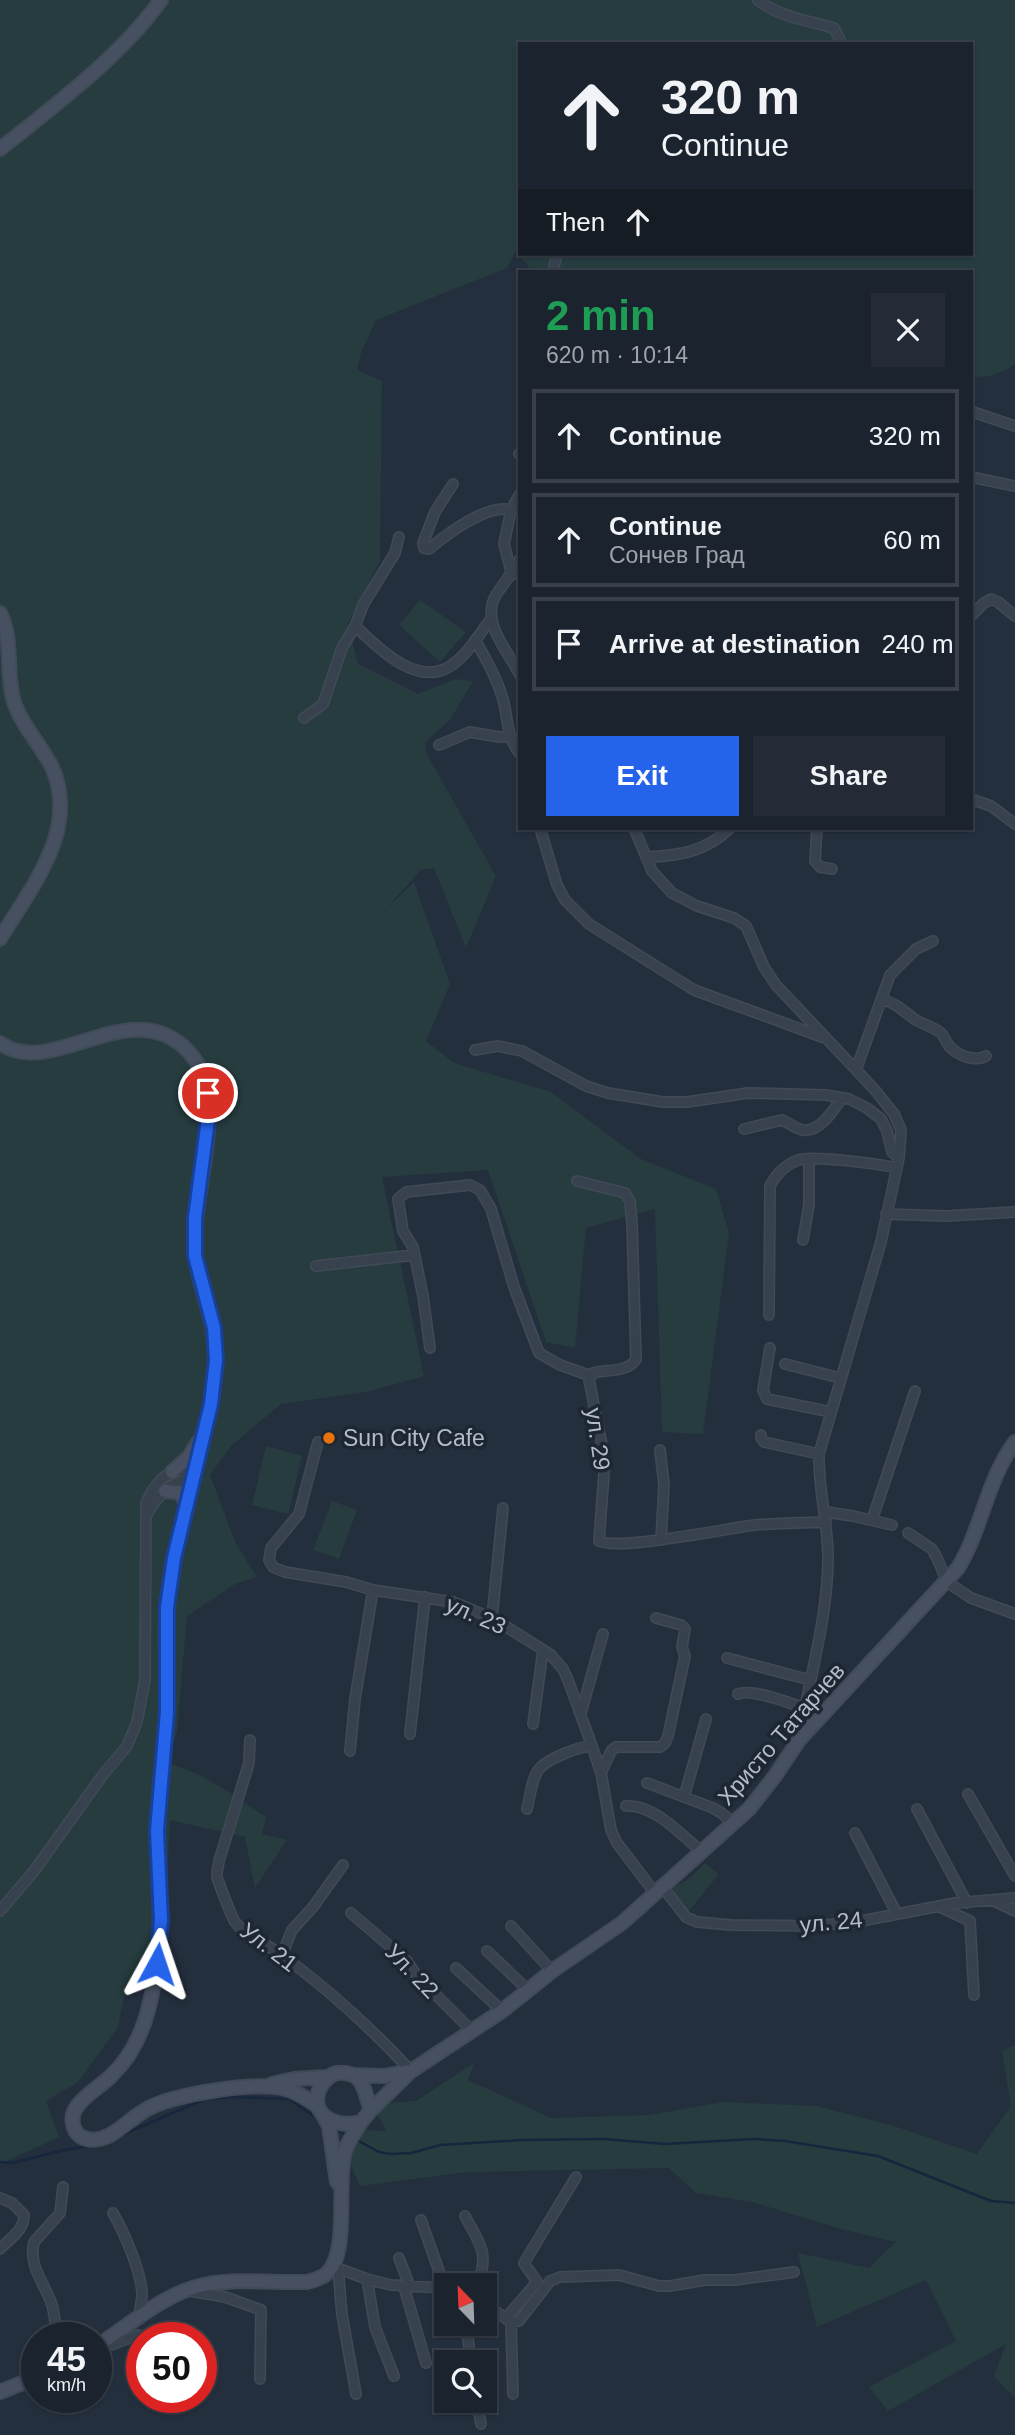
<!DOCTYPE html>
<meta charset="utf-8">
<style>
body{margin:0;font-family:Helvetica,sans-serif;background:#242b36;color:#f1f3f6;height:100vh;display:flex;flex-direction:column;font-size:26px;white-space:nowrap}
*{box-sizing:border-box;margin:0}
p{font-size:23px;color:#a0a4aa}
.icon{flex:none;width:38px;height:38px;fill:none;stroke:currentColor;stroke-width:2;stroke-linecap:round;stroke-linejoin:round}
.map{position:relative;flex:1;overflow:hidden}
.details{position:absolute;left:518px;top:270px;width:455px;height:560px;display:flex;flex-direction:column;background:#1b232e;border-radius:0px;box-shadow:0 2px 5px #0004,0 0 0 2px #39404a}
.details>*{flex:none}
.guide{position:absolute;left:518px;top:42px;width:455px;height:214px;border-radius:0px;box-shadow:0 2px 5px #0004,0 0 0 2px #39404a;background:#1b232e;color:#f1f3f6;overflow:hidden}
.needle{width:46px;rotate:337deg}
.tools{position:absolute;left:434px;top:2273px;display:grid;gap:14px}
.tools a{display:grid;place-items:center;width:63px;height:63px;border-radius:0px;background:#1b232e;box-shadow:0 2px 5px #0004,0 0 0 2px #39404a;font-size:35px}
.speed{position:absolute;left:21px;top:2322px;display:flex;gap:14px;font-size:35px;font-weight:700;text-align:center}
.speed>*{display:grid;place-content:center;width:91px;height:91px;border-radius:50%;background:#1b232e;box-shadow:0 2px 5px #0004,0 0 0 2px #39404a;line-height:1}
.speed small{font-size:18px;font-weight:400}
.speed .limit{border:10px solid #d22;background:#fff;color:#111}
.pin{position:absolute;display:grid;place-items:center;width:60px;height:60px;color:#fff;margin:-30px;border:4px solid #fff;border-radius:50%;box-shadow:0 2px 7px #0007}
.me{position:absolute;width:77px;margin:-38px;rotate:5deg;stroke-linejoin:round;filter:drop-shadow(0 0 5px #0008)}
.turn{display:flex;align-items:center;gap:24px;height:147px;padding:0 28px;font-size:32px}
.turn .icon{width:91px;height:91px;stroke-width:2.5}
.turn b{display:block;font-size:49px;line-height:60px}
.then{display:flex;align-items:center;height:66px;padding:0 28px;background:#0003;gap:14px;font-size:26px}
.round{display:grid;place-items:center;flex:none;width:74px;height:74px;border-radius:0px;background:#242b36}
.headline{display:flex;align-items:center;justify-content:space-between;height:119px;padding:0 28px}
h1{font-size:42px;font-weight:700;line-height:52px;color:#1e9e55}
.primary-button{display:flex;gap:14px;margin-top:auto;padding:14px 28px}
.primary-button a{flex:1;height:80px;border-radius:0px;background:#2563eb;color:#fff;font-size:28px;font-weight:700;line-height:80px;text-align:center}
.primary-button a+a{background:#242b36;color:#f1f3f6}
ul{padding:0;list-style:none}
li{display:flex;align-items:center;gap:21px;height:94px;margin:0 14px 10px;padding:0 14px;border:4px solid #39404a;border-radius:0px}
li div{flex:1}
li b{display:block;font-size:26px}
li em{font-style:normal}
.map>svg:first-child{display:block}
.green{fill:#263c3f;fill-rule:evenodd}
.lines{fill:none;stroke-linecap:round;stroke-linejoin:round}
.stream{stroke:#17263c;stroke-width:2.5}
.minor-casing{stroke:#414a57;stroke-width:12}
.secondary-casing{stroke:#414a57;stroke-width:16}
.minor{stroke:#38414e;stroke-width:9}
.secondary{stroke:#465061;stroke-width:12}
.route-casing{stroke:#184099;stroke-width:18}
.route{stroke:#2563eb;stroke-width:12}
.food-dot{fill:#e8710a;stroke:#1d2633;stroke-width:2.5}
.labels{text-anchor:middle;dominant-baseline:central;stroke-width:7;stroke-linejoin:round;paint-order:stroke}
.poi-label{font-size:23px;fill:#b4bcc9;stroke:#1d2633;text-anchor:start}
.street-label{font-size:23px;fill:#b4bcc9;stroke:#1d2633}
</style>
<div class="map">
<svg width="1015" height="2435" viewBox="0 0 1015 2435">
<rect width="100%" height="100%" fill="#242f3e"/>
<!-- green -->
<path class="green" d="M0 0H1015V364C1006 370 998 374 988 376 981 377 978 375 971 380V271H532L516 251 507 268 376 320 361 353 357 370 382 381 380 561 348 624 358 664 418 694 455 679 473 681 450 720 425 742 426 753 496 876 466 948 434 868 421 870 382 913 414 882 450 984 426 1041 454 1063 551 1092 641 1159 716 1189 729 1233 703 1434 662 1432 655 1209 586 1228 575 1348 546 1342 488 1170 382 1177 424 1376 366 1392 281 1404 231 1446 210 1475 236 1544 257 1577 235 1584 187 1616 177 1731 167 1763C203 1772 235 1797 266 1817L262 1834 287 1840 255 1888 245 1837 170 1820 163 1960 124 1996 118 2027 78 2082 46 2101 59 2137 0 2164ZM520 44H971V254H520Z
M420 600 466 632 440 662 399 625Z
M266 1446 302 1456 288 1514 252 1505Z
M332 1501 357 1510 339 1559 313 1550Z
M705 1863 719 1874 688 1912 674 1895 673 1888 690 1878Z
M1015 2045V2398L994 2376 1006 2344 888 2411 869 2387 956 2341 926 2280 817 2327 798 2253 869 2268 896 2242 841 2229 752 2202 696 2193 669 2168 467 2172 360 2186 347 2156 361 2130 387 2131 371 2104 416 2101 474 2063 468 2080 551 2118 649 2115 723 2102 817 2106 894 2126 977 2154 1011 2106 1002 2051Z"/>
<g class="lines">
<!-- stream -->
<path class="stream" d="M333 2128 349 2136
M115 2138 205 2099 232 2097 289 2099 321 2121
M355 2139 379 2152 391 2154 411 2153 440 2145 523 2140 604 2139 665 2144 755 2139 785 2141 878 2156 991 2201 1015 2203
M0 2162 12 2163 64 2150 96 2145"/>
<!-- minor casing -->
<g class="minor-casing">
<path id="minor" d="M758 0C779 17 809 21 834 28L842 44
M553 271 557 254
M973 412 1015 426
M519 454 520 455
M971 477 1015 486
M453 484 435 512 423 543 424 548 429 549C447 534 488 503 511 510L504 544 512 575
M511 510 520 494
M520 559C513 572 504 583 496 595 480 622 508 651 520 675
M971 616 984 603 991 599 998 602 1015 616
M355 626C378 648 418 689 452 665 468 654 479 634 491 619
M475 640C485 657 496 676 502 696 509 718 505 735 520 754
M304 718 323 704 342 648 355 626 364 603 395 553 399 537
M439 745 470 732 499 737 509 736
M971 799 991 806 1015 824
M540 828 557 885 565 900 589 924 694 990 822 1037
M634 828 652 871 672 893 697 906 734 918 746 926 764 967 776 985 875 1090 894 1114 901 1130 899 1158 881 1242 819 1454C818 1489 828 1522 828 1557 828 1618 809 1679 799 1739
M817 828 815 861 820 867 832 869
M646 857C678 856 706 852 730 828
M883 1000C897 1003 904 1012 916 1020 924 1025 934 1027 941 1033 945 1037 946 1043 950 1047 959 1056 975 1062 986 1056
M475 1050 498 1046 522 1051 586 1086 608 1093 663 1102H687L748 1093 826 1095 849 1099 867 1108 881 1119 887 1131 892 1152 899 1158
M856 1070 890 975 916 949 933 941
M744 1129 782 1120C789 1123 796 1129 803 1130 820 1133 834 1109 842 1098
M577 1181 625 1193 630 1201 632 1223 636 1359C628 1373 607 1369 593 1373L589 1380 605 1460 599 1541C618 1551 728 1528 755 1525 779 1523 802 1523 826 1522
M886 1214 946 1216 1015 1212
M803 1240 809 1205V1159
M316 1266 414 1255
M769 1315 770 1186C776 1174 785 1165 798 1160 813 1155 879 1164 897 1168
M430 1348 423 1296 413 1247 403 1231 398 1199 406 1192 470 1185 480 1190 491 1209 514 1287 539 1353 560 1365 591 1376
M770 1348 763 1390 767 1399 831 1412
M785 1364 840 1378
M761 1435V1438L764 1442 819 1454
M318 1442 299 1514 271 1548 269 1560 273 1567 285 1572 346 1582 373 1590 453 1602 492 1618 550 1654 563 1669 568 1680 592 1746 601 1773 611 1830 617 1843 655 1893
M660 1450 664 1485 661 1540
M826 1512 853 1516 892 1525
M146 1516C156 1498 171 1479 194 1479
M872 1520 915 1391
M908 1533 932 1549 937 1558 947 1582 971 1598 1015 1614
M492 1618 503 1508
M727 1658 810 1680
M738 1694C751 1688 789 1703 805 1708
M581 1713 603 1634
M533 1724 543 1650
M410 1734 425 1597
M250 1740 249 1763 219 1861C219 1865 216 1872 217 1877 218 1881 232 1918 235 1922 246 1937 268 1944 283 1956 328 1989 373 2030 411 2071
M350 1751 355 1699 373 1590
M601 1773 611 1751 616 1747H660L665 1743 668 1736 685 1656 682 1647 685 1629 681 1625 656 1618
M647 1783 713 1808 723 1814 732 1823
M968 1794 1015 1876
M684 1797 706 1719
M626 1806C654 1804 680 1834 701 1851
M527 1809C530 1797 532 1775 541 1767 550 1758 580 1746 592 1746
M917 1809 967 1903
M855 1833 897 1914
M662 1886 686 1917 697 1922 731 1925 816 1926 856 1922 955 1903 1015 1898
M992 1900 1015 1911
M938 1906 970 1921 974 1995
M0 1911 34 1871 102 1776 127 1746 137 1722 145 1680 146 1503C153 1486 166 1468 186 1471L194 1479
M351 1913 407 1961 417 1976 471 2030
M511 1926 552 1971
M487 1951 528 1990
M282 1955 292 1930 313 1907 343 1865
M456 1968 502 2011
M0 2198 12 2203 24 2215C24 2231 10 2238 0 2249
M113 2213C124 2232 143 2275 142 2297 141 2304 139 2310 140 2319
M465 2216C480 2245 490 2252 477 2286
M421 2220 445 2288
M399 2258 410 2287
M334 2267 367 2279 391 2285 446 2288
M338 2268 342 2315 356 2394
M367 2279 375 2327 394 2376
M404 2287 426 2363
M190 2291 225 2297 261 2310 260 2379
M485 2304 511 2322 519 2321 550 2281 560 2277 619 2275 659 2286H670L705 2280H735L794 2272
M506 2318 537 2282 524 2263 576 2177
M511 2322 513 2394
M466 2324 471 2362
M58 2338C55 2327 55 2316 52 2305 45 2283 28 2267 34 2242L60 2213 63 2187
M98 2347 114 2344 138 2335 143 2338
M477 2401 481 2424
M151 2404V2398"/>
</g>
<!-- secondary casing -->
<g class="secondary-casing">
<path id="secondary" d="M0 149C54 106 121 56 161 0
M0 613C14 640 5 673 14 702 22 726 41 745 52 767 80 830 31 887 0 939
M0 1043C51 1081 131 991 188 1051 232 1096 191 1193 195 1252 198 1289 217 1323 216 1361 216 1387 208 1413 203 1439 191 1493 174 1547 167 1603 163 1639 169 1677 167 1714 164 1754 157 1793 157 1833 157 1876 163 1918 157 1961 152 2003 143 2046 111 2076 100 2087 84 2095 76 2108 70 2117 72 2130 80 2136 89 2142 101 2140 110 2135 124 2127 135 2115 149 2108 176 2094 254 2082 282 2088 295 2091 306 2098 318 2106
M172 1472 189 1457 198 1442
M165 1491 178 1492 184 1498 187 1507
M336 2073C365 2070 363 2090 371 2110L361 2122C352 2124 342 2125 333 2121 308 2112 315 2081 336 2073Z
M352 2075 384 2076 411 2071
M272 2084 294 2079 327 2077
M371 2110 411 2071 502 2011 552 1971 622 1923 749 1809 775 1776 799 1740 958 1568C982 1529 987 1479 1015 1442
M323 2115 329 2126 337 2182
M96 2347C128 2326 166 2292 204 2285 237 2278 273 2283 307 2282 314 2280 321 2279 327 2273 350 2253 336 2181 345 2151 348 2141 356 2131 361 2122
M0 2392 37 2377"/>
</g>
<!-- minor -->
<use href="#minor" class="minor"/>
<!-- secondary -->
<use href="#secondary" class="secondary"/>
</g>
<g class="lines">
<!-- route casing -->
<g class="route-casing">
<path id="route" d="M157 1964 161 1920 157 1831 167 1712V1607L174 1558 211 1404 216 1360 214 1328 195 1256V1218L209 1112 208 1093"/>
</g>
<!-- route -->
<use href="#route" class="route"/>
</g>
<!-- markers -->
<circle class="food-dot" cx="329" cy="1438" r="7"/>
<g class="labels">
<!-- poi labels -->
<g class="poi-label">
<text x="343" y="1438">Sun City Cafe</text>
</g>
<!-- street labels -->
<g class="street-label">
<text transform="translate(598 1439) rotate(82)">ул. 29</text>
<text transform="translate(476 1615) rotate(23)">ул. 23</text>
<text transform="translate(781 1734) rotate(-49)">Христо Татарчев</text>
<text transform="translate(831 1922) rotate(-5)">ул. 24</text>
<text transform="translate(269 1947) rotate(37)">Ул. 21</text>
<text transform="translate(412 1971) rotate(46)">Ул. 22</text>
</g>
</g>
</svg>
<div class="tools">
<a><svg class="needle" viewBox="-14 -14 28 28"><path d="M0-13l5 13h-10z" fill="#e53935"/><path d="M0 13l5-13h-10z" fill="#a0a4aa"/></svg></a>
<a><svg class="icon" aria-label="search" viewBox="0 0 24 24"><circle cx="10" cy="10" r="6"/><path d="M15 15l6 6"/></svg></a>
</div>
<div class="speed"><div>45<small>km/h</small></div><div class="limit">50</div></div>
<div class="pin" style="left:208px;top:1093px;background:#d93025"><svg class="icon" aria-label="arrive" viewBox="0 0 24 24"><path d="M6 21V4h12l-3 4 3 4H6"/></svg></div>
<svg class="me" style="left:157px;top:1964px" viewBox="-20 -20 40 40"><path d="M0-17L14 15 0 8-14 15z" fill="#2563eb" stroke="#fff" stroke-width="4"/></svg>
<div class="guide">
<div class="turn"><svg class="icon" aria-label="ahead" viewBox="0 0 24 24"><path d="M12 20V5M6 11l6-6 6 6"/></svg><div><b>320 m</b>Continue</div></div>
<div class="then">Then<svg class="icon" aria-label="ahead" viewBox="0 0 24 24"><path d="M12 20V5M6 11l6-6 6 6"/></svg></div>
</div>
<section class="details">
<div class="headline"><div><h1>2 min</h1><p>620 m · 10:14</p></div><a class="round"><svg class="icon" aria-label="close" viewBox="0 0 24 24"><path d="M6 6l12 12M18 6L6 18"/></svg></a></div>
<ul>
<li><svg class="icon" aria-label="ahead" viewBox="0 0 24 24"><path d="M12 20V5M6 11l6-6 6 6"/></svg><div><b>Continue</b></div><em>320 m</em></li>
<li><svg class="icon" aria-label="ahead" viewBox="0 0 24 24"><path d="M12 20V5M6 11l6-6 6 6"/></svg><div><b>Continue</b><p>Сончев Град</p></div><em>60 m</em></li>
<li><svg class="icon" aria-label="arrive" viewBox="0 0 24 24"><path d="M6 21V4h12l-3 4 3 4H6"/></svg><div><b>Arrive at destination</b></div><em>240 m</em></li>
</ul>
<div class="primary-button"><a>Exit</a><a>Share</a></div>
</section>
</div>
